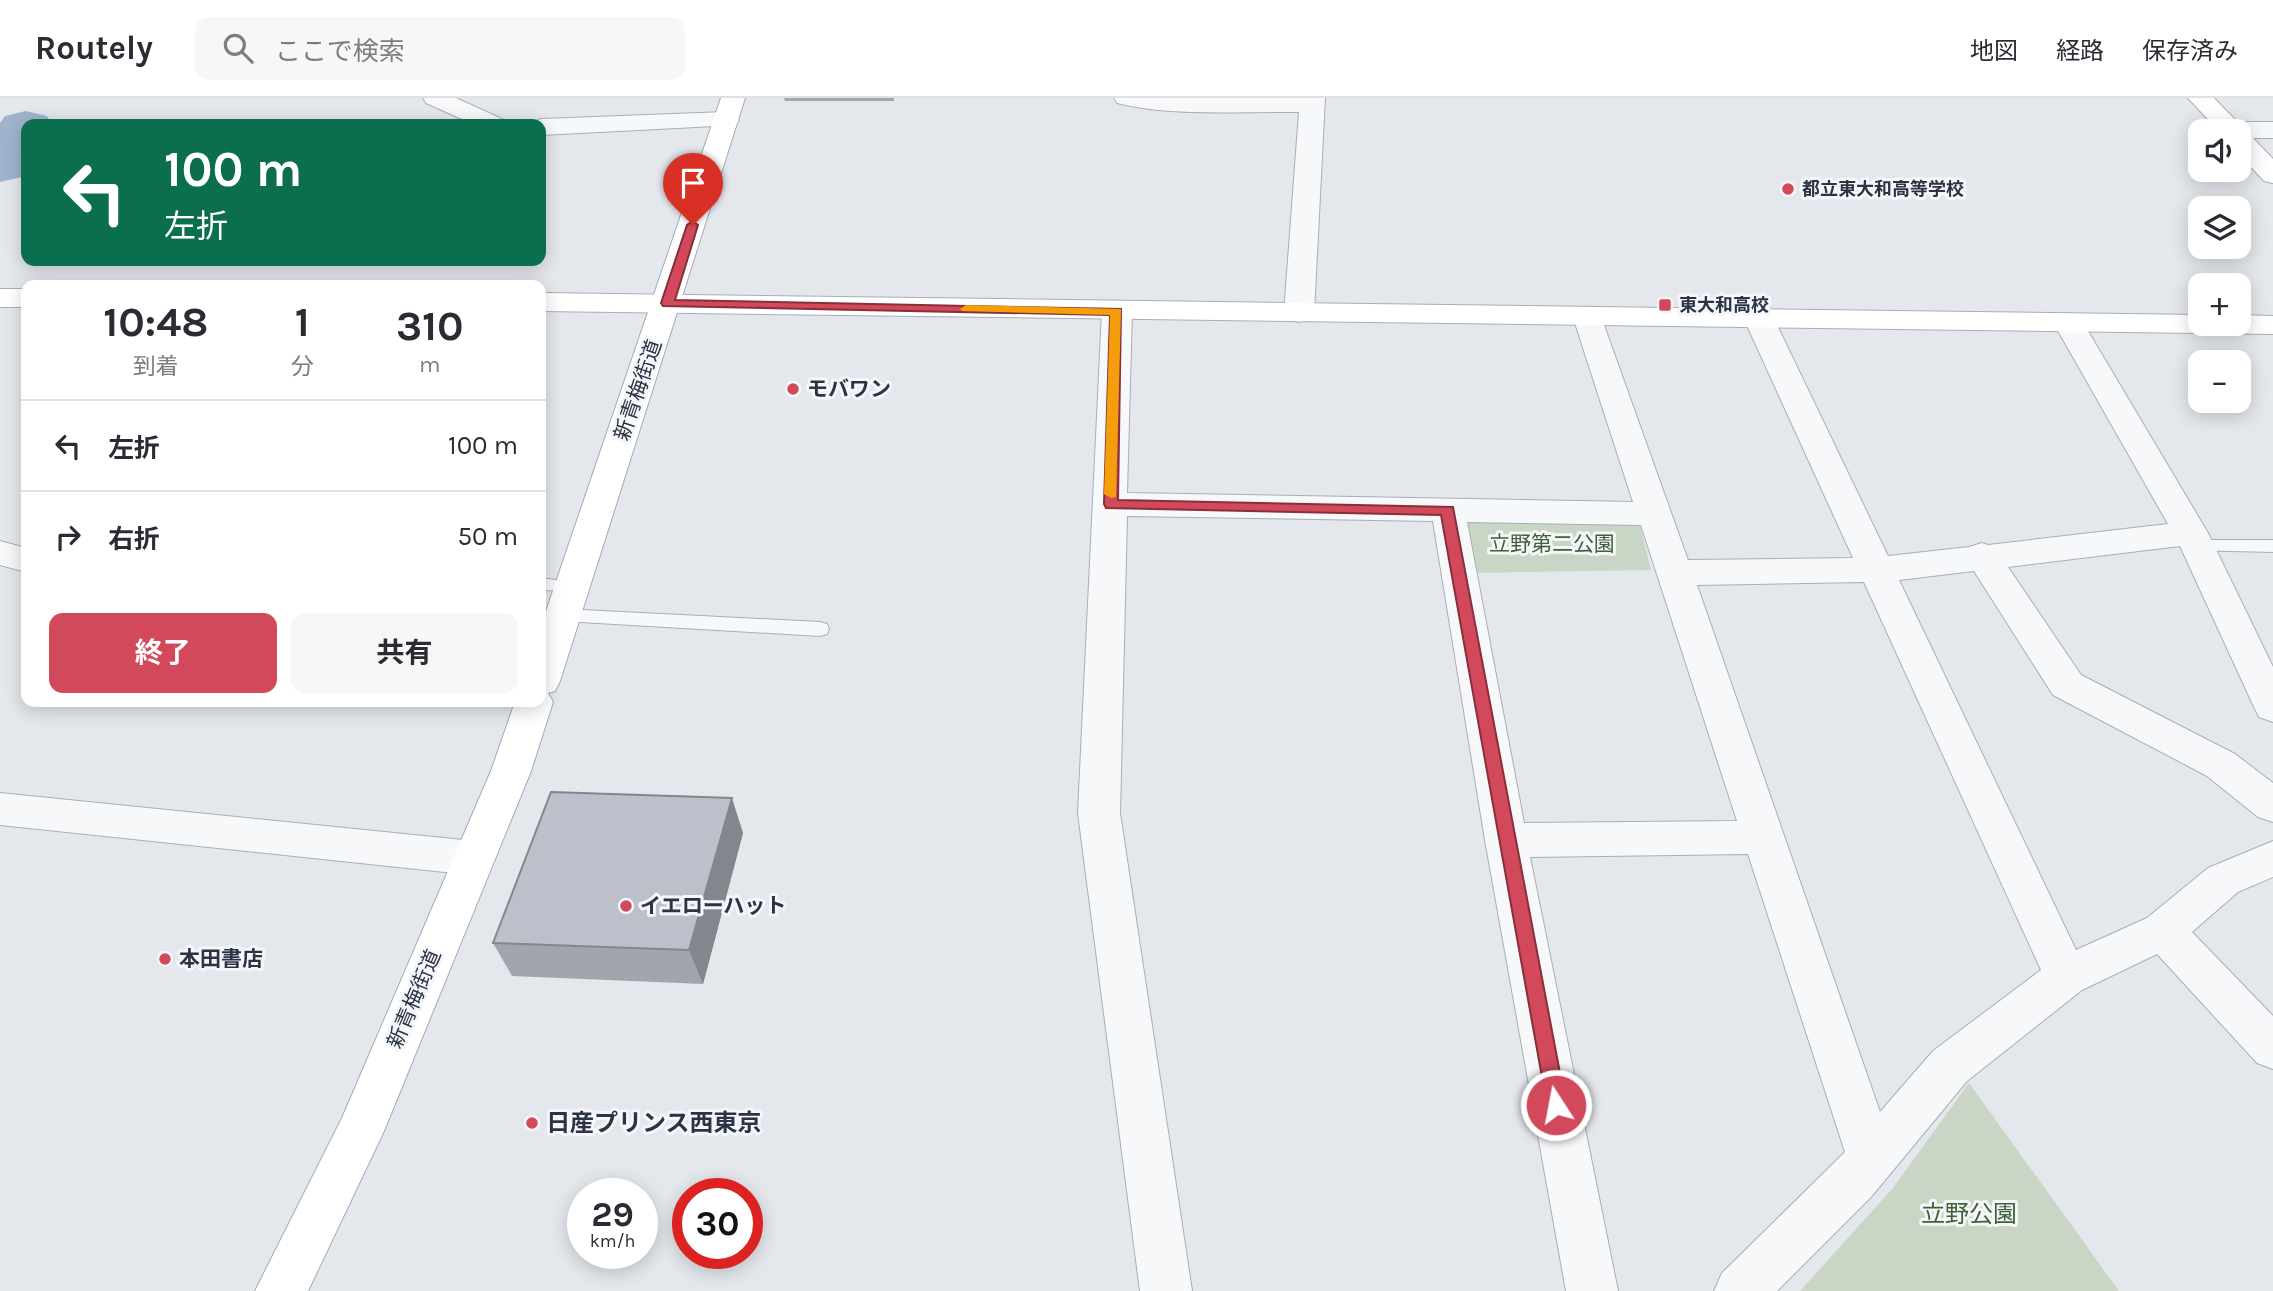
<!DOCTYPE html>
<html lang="ja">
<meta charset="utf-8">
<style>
body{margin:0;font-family:Karla,"Noto Sans JP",sans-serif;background:#f7f7f7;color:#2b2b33;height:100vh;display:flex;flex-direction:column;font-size:26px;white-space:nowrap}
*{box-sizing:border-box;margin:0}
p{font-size:23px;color:#7c7c81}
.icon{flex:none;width:38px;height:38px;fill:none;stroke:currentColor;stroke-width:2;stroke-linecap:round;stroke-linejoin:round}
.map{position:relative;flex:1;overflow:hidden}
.drawer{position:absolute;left:21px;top:182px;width:525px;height:427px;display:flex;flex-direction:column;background:#fff;border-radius:14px;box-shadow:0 4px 18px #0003}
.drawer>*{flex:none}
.hud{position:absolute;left:21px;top:21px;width:525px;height:147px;border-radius:14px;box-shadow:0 4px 18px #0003;background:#0b6e4f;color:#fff;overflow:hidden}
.buttons{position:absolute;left:2188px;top:21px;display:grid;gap:14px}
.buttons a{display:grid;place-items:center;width:63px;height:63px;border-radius:14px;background:#fff;box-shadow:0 4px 18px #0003;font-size:35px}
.speed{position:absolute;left:567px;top:1080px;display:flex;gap:14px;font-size:35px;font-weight:700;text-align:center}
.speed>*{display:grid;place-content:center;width:91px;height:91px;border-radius:50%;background:#fff;box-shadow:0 4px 18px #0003;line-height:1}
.speed small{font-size:18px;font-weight:400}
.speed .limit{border:10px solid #d22;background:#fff;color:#111}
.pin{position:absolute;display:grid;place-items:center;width:60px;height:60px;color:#fff;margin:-72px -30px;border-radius:50% 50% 50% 0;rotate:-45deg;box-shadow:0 0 7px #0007}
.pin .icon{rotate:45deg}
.me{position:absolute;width:77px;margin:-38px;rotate:349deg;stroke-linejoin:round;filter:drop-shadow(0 0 5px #0008)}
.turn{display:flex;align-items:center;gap:24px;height:147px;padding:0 28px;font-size:32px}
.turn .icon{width:91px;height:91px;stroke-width:2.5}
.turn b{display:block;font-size:49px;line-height:60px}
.eta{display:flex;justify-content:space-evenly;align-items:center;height:119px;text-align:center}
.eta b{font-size:42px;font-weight:700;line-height:49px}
.button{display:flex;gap:14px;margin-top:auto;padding:14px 28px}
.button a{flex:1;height:80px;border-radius:14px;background:#d1495b;color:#fff;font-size:28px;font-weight:700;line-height:80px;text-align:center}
.button a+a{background:#f7f7f7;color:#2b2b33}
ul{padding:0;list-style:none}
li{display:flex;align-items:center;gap:21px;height:91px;padding:0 28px;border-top:2px solid #e1e1e2}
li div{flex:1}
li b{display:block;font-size:26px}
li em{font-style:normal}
header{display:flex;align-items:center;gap:42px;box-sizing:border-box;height:98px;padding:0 35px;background:#fff;border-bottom:2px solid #e1e1e2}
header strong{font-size:33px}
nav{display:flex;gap:38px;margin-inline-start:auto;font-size:24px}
.search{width:490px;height:63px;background:#f7f7f7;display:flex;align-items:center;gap:18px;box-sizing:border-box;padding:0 24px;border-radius:14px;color:#7c7c81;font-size:26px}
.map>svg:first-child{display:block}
.green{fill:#c9d6c5}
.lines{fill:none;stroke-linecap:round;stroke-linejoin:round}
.river{fill:#9fb4cc;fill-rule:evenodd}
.lane-casing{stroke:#a9aeb7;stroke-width:2}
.street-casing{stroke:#a9aeb7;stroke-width:2}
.secondary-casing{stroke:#a9aeb7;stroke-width:2}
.primary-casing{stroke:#a3abb8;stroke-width:2}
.lane{fill:#f7f8fa;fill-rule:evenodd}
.street{fill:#f7f8fa;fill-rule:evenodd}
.secondary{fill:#fff;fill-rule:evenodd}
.primary{fill:#fff;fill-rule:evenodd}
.wall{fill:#a1a5ae}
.shaded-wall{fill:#83868d}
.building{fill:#bbc0ca;stroke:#83868d;stroke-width:2}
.route{fill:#d1495b;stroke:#882f3b;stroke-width:2}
.slow{fill:#f59e0b}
.poi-dot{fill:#d1495b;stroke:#f4f6f9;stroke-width:2.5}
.labels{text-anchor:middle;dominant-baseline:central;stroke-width:6;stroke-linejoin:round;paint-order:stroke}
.far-poi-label{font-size:18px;font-weight:bold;fill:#2b3445;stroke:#f4f6f9;text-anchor:start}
.poi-label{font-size:21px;font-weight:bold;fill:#2b3445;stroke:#f4f6f9;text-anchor:start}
.street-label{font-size:21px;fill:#2b3445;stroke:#f4f6f9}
.park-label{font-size:21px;fill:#3f6138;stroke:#f4f6f9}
.near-poi-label{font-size:24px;font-weight:bold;fill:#2b3445;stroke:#f4f6f9;text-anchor:start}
.near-park-label{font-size:24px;fill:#3f6138;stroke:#f4f6f9}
</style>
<header>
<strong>Routely</strong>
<div class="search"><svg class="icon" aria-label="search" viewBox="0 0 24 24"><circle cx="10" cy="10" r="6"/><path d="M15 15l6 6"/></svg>ここで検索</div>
<nav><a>地図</a><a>経路</a><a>保存済み</a></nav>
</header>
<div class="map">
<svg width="2273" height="1193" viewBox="0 0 2273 1193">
<rect width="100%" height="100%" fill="#e4e7ec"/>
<!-- green -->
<path class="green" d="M1453 417 1638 419 1651 472 1463 475Z
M1969 985 2119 1193H1800L1893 1090Z"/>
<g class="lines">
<!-- river -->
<path class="river" d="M26 13 47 18 52 26H26V73L22 79 0 84V25L5 18Z"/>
<!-- lane casing -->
<g class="lane-casing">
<path id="lane" d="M2196 442H2273V454L2190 452 2187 448Z
M541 480 578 485 581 489 578 493 541 492Z
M563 511 820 524 827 526 829 531 827 536 820 538 563 523 557 522 554 517 557 512Z"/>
</g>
<!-- street casing -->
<g class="street-casing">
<path id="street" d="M423 0H456L502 21 506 26H473L426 5Z
M1114 0H1325L1314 215 1310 221 1299 224 1288 221 1284 215 1299 14C1243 13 1171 19 1117 5Z
M726 14 735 17 739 22 735 27 541 37V26H530L541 21Z
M2231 24H2273V40H2238V33L2218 32 2222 27Z
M1117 204 1128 207 1132 213 1127 395 1633 404 1573 219 1577 213 1588 210 1599 213 1688 462 1853 460 1744 221 1748 215 1759 212 1770 215 1774 221 1888 458 1969 449 1982 445 1988 447 2168 426 2053 224 2057 218 2068 215 2079 218 2208 435 2273 569V624L2259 619 2254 609 2180 448 2008 469 2081 577 2235 656 2273 685V724L2258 719 2207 678 2053 597 1974 473 1899 482 2076 852 2147 820 2208 770 2273 743V779L2238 794 2192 834 2273 918V971L2257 965 2157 856 2082 892 1967 983 1871 1099 1777 1193H1714L1722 1175 1845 1054 1748 756 1530 759 1618 1193H1566L1485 742 1433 423 1127 418 1120 715 1192 1193H1140L1078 715 1102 213 1106 207ZM1467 424 1641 427 1737 723 1524 725ZM1864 484 2041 872 1933 953 1880 1014 1697 487Z
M0 443 26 450V474L0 467Z
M0 695 473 743 488 748 494 760 488 772 473 777 0 727Z"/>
</g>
<!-- secondary casing -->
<g class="secondary-casing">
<path id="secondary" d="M2188 0H2214L2273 61V85L2264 83 2238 55V33H2219Z
M0 191H26V209H0Z
M541 195 2200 217V226H2238V217L2273 218V236L541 213Z"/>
</g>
<!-- primary casing -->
<g class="primary-casing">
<path id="primary" d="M721 0H745L560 583 555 593 548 595 553 604 531 673 384 1033 308 1193H255L342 1020 491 673 515 604H541V528Z"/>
</g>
<!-- lane -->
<use href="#lane" class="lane"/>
<!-- street -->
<use href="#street" class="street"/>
<!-- secondary -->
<use href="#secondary" class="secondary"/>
<!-- primary -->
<use href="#primary" class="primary"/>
</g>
<!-- wall -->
<path class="wall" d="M784 0H894V3H785Z
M743 735 703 886 512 878 493 845Z"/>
<!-- shaded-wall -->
<path class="shaded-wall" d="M732 700 743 735 703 886 689 852Z"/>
<!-- building -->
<path class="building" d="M551 694 732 700 689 852 493 845Z"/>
<!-- route -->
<path class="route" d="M693 123 698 127 675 202 1121 211 1118 402 1453 409 1566 1007 1563 1014 1556 1016 1549 1014 1547 1007 1441 417 1106 410 1104 406 1110 217 663 208 661 205 687 127Z"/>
<!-- slow -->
<path class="slow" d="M966 207 1121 211 1116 399 1111 400 1104 396 1110 217 962 213 960 211Z"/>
<!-- markers -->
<g class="poi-dot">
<circle cx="1788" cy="91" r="7"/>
<rect x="1658" y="200" width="14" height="14" rx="3.5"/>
<circle cx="793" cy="291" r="7"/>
<circle cx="626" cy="808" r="7"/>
<circle cx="165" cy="861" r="7"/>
<circle cx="532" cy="1025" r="7"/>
</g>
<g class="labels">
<!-- far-poi labels -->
<g class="far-poi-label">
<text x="1802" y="91">都立東大和高等学校</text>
<text x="1679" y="207">東大和高校</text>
</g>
<!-- poi labels -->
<g class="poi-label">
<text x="807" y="291">モバワン</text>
<text x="640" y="808">イエローハット</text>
<text x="179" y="861">本田書店</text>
</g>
<!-- street labels -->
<g class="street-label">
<text transform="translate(638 292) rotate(-71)">新青梅街道</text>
<text transform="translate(414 901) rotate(-67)">新青梅街道</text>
</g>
<!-- park labels -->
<g class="park-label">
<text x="1552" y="446">立野第二公園</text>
</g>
<!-- near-poi labels -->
<g class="near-poi-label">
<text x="546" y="1025">日産プリンス西東京</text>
</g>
<!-- near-park labels -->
<g class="near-park-label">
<text x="1969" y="1116">立野公園</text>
</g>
</g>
</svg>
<div class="buttons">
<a><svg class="icon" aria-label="sound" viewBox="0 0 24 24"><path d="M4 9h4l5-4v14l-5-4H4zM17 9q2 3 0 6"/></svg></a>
<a><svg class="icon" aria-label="layers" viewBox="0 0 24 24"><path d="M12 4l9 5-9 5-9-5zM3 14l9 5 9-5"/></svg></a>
<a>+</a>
<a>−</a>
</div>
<div class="speed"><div>29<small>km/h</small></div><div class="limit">30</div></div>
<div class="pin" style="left:693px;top:127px;background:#d93025"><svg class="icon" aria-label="arrive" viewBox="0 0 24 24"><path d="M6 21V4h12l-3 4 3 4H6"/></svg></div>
<svg class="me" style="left:1556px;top:1007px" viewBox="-20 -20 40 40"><circle r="17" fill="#d1495b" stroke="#fff" stroke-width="3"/><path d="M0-11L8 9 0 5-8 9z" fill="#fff"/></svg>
<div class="hud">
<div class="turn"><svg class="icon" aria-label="left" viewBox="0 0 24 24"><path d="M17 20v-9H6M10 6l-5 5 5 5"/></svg><div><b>100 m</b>左折</div></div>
</div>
<section class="drawer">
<div class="eta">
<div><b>10:48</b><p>到着</p></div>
<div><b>1</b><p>分</p></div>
<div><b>310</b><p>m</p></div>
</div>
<ul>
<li><svg class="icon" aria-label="left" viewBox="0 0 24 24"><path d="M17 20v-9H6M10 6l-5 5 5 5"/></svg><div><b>左折</b></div><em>100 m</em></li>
<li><svg class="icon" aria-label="right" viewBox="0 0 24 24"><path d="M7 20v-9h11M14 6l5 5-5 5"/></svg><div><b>右折</b></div><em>50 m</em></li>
</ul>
<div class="button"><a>終了</a><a>共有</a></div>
</section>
</div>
